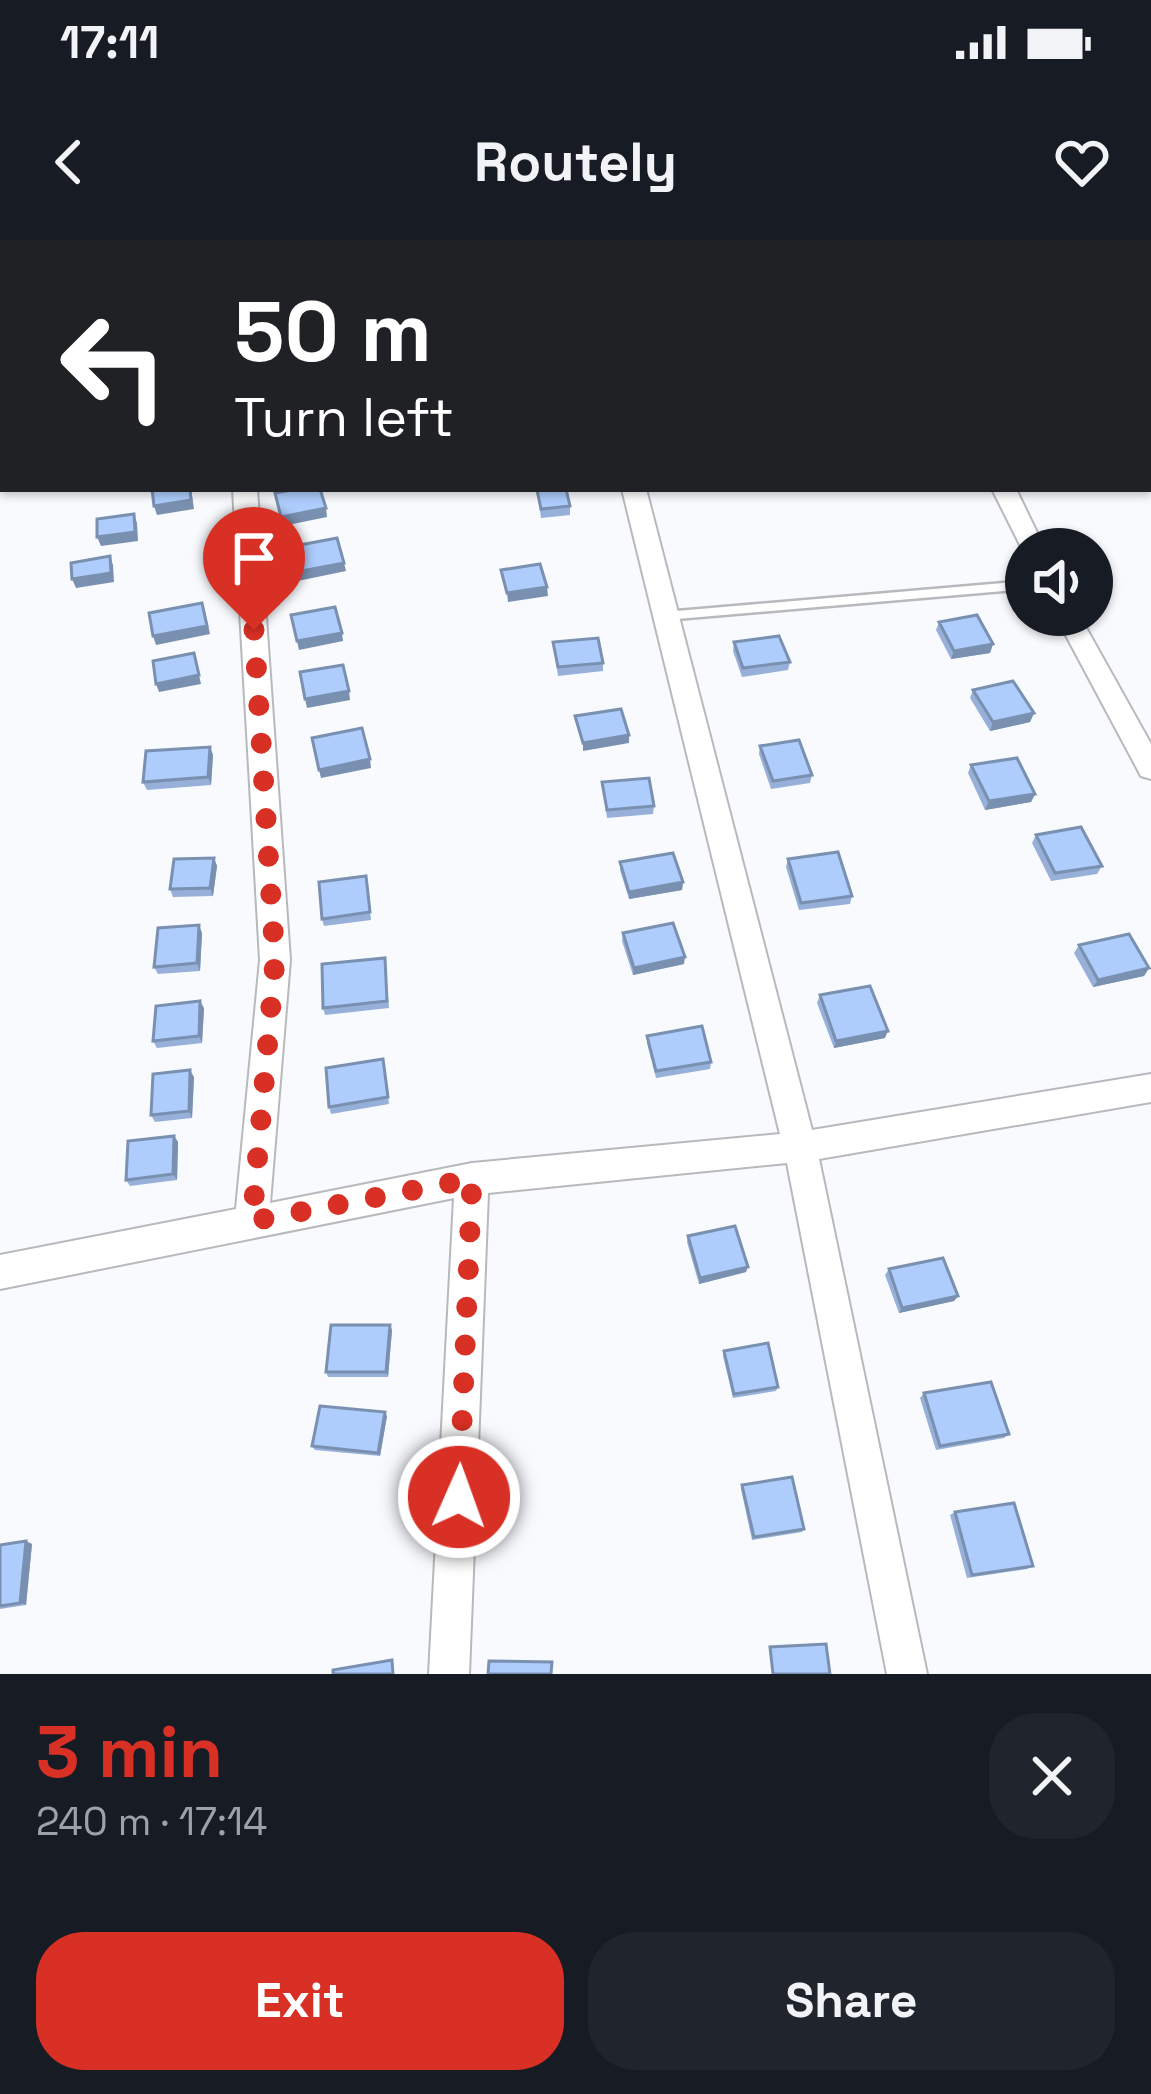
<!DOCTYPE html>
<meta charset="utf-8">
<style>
body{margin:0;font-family:"Space Grotesk",sans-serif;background:#20242c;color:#f1f3f6;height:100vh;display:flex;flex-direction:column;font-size:45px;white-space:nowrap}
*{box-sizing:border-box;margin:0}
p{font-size:39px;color:#9ea1a6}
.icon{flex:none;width:66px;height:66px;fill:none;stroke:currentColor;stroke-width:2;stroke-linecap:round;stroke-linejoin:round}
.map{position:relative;height:1434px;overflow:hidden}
.sheet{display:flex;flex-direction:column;background:#171b24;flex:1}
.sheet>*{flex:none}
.top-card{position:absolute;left:0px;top:0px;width:1152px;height:252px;box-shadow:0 3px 9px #0004;background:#202124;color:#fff;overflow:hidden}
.buttons{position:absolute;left:1005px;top:288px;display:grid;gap:24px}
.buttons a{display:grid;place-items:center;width:108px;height:108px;border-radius:50%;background:#171b24;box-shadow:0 3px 9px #0004;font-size:60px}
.pin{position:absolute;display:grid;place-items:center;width:102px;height:102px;color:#fff;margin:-123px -51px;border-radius:50% 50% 50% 0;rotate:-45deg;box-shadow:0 0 12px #0007}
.pin .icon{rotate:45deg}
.me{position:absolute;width:132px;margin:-66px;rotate:2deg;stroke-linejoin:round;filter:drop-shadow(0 0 9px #0008)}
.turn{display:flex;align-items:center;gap:42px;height:252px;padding:0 36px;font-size:54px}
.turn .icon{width:156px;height:156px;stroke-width:2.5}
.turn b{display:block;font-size:84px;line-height:102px}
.round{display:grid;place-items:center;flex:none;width:126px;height:126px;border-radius:48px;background:#20242c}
.overview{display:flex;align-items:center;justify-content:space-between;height:204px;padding:0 36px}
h1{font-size:72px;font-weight:700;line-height:90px;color:#d93025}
.primary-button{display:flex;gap:24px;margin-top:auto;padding:24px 36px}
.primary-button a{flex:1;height:138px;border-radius:48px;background:#d93025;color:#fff;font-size:48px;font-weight:700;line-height:138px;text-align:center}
.primary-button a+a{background:#20242c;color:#f1f3f6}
.status{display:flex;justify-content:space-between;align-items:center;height:84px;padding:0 60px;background:#171b24;direction:ltr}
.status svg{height:33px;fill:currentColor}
header{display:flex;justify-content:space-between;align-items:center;height:156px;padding:0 36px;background:#171b24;font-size:54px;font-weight:700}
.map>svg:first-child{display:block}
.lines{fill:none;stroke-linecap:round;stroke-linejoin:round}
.service-casing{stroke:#b7b9bc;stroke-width:5}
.minor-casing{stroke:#b7b9bc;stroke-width:4}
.service{fill:#fff;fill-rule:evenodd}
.minor{fill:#fff;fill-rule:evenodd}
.wall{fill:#96b0d9}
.shaded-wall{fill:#7a90b0}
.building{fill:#aecdfc;stroke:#7a90b0;stroke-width:3}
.route{stroke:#d93025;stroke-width:21;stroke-dasharray:0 37.8}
</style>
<div class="status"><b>17:11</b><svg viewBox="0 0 49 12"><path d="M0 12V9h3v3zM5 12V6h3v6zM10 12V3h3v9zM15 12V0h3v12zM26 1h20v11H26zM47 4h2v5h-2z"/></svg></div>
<header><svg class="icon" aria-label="back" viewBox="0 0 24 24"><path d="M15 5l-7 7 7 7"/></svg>Routely<svg class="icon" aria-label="heart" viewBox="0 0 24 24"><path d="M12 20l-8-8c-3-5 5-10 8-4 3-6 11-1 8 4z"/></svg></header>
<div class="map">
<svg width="1151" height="1434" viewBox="0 0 1151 1434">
<rect width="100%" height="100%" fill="#f8fafe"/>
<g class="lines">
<!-- service casing -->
<g class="service-casing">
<path id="service" d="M1026 341V349L665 380 659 376 665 372Z"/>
</g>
<!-- minor casing -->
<g class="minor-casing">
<path id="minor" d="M221 0H241V3H221Z
M561 0H581L582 3H562Z
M872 0H892L893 3H873Z
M233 249H257L290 720 270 963 472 923 780 894 622 249H646L812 890 1151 834V862L819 919 927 1434H887L787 923 488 953 469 1434H429L454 958 0 1049V1015L236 969 260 720Z
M992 249H1016L1045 309H1026L1025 315Z
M1055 375H1079L1151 504V539L1141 536Z"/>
</g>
<!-- service -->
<use href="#service" class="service"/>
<!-- minor -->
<use href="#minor" class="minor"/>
</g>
<!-- wall -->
<path class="wall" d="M537 250 570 266V275L541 278Z
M939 382 993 404 990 413 951 419 936 390Z
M553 402 603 423V431L558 436Z
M734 402 790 422 788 430 742 437 733 411Z
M973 450 1034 473 1030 482 990 491 970 458Z
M760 506 812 535 810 543 771 549 759 514Z
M210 507 213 515 211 545 147 550 143 542Z
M971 525 1035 554 1031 562 985 570 968 533Z
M602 542 654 566 653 574 607 578Z
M1036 595 1102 626 1097 634 1051 641 1032 603Z
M214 618 217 626 213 656 173 657 170 649Z
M788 619 852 656 850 664 799 670 786 627Z
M620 622 683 642 682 650 629 659 620 630Z
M366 636 371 680 324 686 322 679Z
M202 693 200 731 158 734 154 727Z
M623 693 684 724 633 735 622 701Z
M1079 705 1149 728 1144 736 1093 747 1074 713Z
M385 718 389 768 325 775 323 768Z
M820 755 885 798 834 808 817 763Z
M204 768 202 803 157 808 153 801Z
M647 796 711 822 710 829 656 838 647 803Z
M385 826 389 864 331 874 329 867Z
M194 837 192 878 155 882 151 875Z
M174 896 178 902 177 940 130 946 126 940Z
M688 996 746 1032 699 1044 687 1002Z
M889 1029 958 1056 954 1061 899 1073 885 1035Z
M392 1090 388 1137H328L326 1132Z
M724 1111 778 1147 776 1151 733 1158 723 1116Z
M924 1153 1009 1194 1004 1198 936 1210 920 1158Z
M387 1176 380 1216 315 1210 312 1206Z
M742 1245 804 1289 802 1292 752 1300 741 1249Z
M955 1272 1033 1326 1027 1329 967 1338 950 1275Z
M32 1304 26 1365 0 1369V1305Z"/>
<!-- shaded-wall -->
<path class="shaded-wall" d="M163 0H195L196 3H163Z
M191 249 194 269 157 275 154 266Z
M326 268 327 277 283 286 281 277Z
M134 274 137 283 138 301 101 306 97 297Z
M110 316 113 325 114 342 76 348 72 339Z
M344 323 346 331 293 342 291 333Z
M547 347 548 356 508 362 507 353Z
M205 371 210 394 156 405 153 396Z
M342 393 343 401 299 410 297 401Z
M993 404 990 413 951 419 954 411Z
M194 413 201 444 159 452 156 444Z
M349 451 350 460 307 468 305 459Z
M1034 473 1030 482 990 491 993 482Z
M629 495V503L583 511V503Z
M210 507 213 515 211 545 208 537Z
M370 519 371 528 321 538 319 530Z
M1035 554 1031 562 985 570 989 561Z
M214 618 217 626 213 656 210 648Z
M683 642 682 650 629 659V652Z
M199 685 202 693 200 731 197 723Z
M685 717 684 724 633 735 634 728Z
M1149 728 1144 736 1093 747 1098 740Z
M200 761 204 768 202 803 199 796Z
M888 791 885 798 834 808 836 801Z
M190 830 194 837 192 878 189 871Z
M174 896 178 902 177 940 173 934Z
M748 1027 746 1032 699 1044 700 1038Z
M958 1056 954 1061 899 1073 902 1068Z
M390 1085 392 1090 388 1137 386 1132Z
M385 1172 387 1176 380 1216 378 1213Z
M26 1301 32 1304 26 1365 20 1363Z"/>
<!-- building -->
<path class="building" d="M598 0H643L644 2 599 3Z
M758 0H796L797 3H760Z
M152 249H190L191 260 154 266Z
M298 249H320L326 268 281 277 275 253Z
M566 249 570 266 541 269 537 250Z
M134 274 135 292 97 297V279Z
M337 298 344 323 291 333 284 308Z
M110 316 111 333 72 339 71 323Z
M540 324 547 347 507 353 501 330Z
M202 363 207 386 153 396 149 373Z
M335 367 342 393 297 401 291 375Z
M977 375 993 404 954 411 939 382Z
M779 396 790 422 743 428 734 402Z
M598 398 603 423 558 427 553 402Z
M194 413 199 435 156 444 153 421Z
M343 425 349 451 305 459 300 432Z
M1013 441 1034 473 993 482 973 450Z
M621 469 629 495 583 503 575 476Z
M362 488 370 519 319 530 312 498Z
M799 500 812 535 773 541 760 506Z
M210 507 208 537 143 542 146 511Z
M1017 518 1035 554 989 561 971 525Z
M649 538 654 566 607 570 602 542Z
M1081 587 1102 626 1055 633 1036 595Z
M838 612 852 656 801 663 788 619Z
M673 613 683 642 629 652 620 622Z
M214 618 210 648 170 649 174 619Z
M366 636 370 672 322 679 319 642Z
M673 683 685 717 634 728 623 693Z
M199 685 197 723 154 727 158 688Z
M1129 694 1149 728 1098 740 1079 705Z
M385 718 387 761 323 768 322 724Z
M870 746 888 791 836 801 820 755Z
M200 761 199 796 153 801 156 766Z
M702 786 711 822 656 831 647 796Z
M383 819 388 857 329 867 326 828Z
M190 830 189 871 151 875 153 834Z
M174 896 173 934 126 940 128 901Z
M735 986 748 1027 700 1038 688 996Z
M943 1018 958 1056 902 1068 889 1029Z
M331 1085H390L386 1132H326Z
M768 1103 778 1147 734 1154 724 1111Z
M991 1142 1009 1194 940 1206 924 1153Z
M320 1166 385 1172 378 1213 312 1206Z
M792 1237 804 1289 754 1297 742 1245Z
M1014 1263 1033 1326 972 1335 955 1272Z
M26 1301 20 1363 0 1366V1305Z
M826 1404 830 1434H773L770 1407Z
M392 1420 393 1434H333V1430Z
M489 1421 552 1422 551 1434H488Z"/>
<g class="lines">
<!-- route -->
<path class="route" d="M254 390 275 720 252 981 472 939 459 1257"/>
</g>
</svg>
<div class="buttons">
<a><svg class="icon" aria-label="sound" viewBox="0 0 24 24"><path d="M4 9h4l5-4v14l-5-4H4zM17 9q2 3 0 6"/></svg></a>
</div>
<div class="pin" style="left:254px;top:390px;background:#d93025"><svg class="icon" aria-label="arrive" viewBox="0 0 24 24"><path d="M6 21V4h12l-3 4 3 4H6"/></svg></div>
<svg class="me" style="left:459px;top:1257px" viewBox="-20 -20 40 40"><circle r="17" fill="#d93025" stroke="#fff" stroke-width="3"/><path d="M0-11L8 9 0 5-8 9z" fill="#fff"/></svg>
<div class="top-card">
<div class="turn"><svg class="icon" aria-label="left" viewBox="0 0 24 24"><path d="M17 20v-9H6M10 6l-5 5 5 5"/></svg><div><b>50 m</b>Turn left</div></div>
</div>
</div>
<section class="sheet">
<div class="overview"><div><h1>3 min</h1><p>240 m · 17:14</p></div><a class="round"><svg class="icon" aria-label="close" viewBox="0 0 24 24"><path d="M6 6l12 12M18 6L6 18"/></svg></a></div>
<div class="primary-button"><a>Exit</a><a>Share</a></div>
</section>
